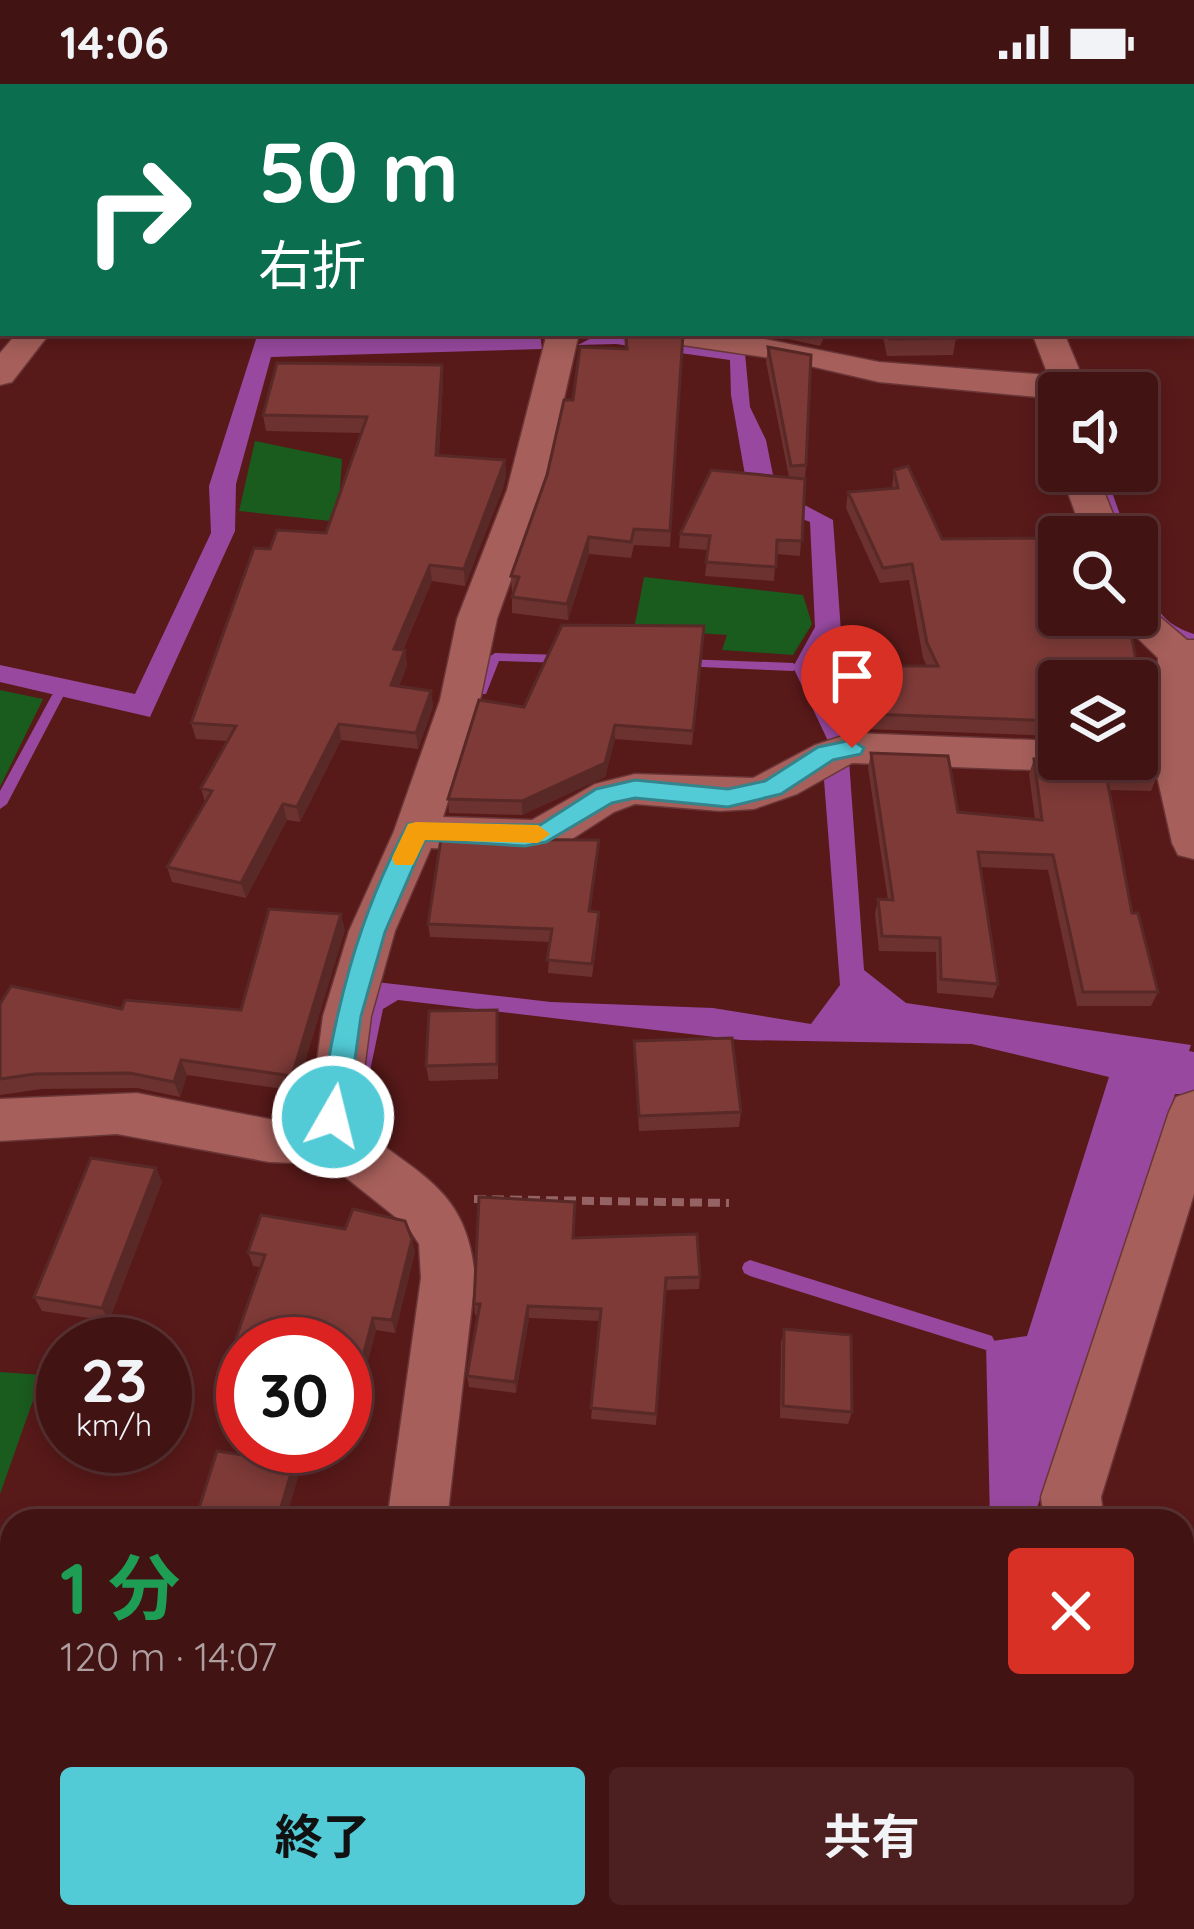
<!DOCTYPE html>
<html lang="ja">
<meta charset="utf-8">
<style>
body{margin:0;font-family:Quicksand,"Noto Sans JP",sans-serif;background:#4c2021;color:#f1f3f6;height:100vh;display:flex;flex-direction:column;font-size:45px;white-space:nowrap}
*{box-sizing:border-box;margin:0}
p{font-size:39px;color:#ae9ea0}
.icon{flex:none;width:66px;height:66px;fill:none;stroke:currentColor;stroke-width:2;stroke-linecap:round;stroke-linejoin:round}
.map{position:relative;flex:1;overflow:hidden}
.sheet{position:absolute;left:0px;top:1425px;width:1194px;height:420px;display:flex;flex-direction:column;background:#421313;border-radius:36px 36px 0 0;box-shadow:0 6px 18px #0003,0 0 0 3px #5a3233}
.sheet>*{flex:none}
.banner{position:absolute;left:0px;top:0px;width:1194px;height:252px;box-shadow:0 6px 18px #0003,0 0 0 3px #5a3233;background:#0b6e4f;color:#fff;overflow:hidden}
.controls{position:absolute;left:1038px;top:288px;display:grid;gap:24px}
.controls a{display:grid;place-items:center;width:120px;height:120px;border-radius:12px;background:#421313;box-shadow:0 6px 18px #0003,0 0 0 3px #5a3233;font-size:60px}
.speed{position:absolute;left:36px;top:1233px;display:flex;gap:24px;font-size:60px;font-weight:700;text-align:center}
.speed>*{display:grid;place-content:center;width:156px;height:156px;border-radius:50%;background:#421313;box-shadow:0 6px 18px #0003,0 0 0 3px #5a3233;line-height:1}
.speed small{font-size:30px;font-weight:400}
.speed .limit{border:18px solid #d22;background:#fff;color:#111}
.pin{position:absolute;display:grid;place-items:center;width:102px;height:102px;color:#fff;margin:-123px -51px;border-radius:50% 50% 50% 0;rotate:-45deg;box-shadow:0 0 12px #0007}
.pin .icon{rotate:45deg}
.me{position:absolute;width:132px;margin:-66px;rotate:8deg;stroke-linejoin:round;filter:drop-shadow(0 0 9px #0008)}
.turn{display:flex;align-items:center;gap:42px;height:252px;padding:0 60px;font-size:54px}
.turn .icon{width:156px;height:156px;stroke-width:2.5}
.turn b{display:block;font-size:84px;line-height:102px}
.round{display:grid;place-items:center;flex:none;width:126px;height:126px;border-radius:12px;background:#4c2021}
.summary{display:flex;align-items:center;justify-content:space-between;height:204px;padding:0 60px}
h1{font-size:72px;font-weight:700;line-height:90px;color:#1e9e55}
.button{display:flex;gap:24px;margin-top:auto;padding:24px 60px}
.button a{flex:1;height:138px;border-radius:12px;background:#52cbd7;color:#111;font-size:48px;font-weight:700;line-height:138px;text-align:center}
.button a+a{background:#4c2021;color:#f1f3f6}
.status{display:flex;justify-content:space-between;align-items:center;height:84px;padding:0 60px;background:#421313;direction:ltr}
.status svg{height:33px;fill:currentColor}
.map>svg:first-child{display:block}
.green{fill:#1a5b1e}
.water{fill:#98499f}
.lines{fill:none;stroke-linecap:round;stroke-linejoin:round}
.stream{fill:#98499f;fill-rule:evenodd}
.minor-casing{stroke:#693637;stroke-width:3}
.path{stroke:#956363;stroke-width:8;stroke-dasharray:12 6;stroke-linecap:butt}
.minor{fill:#a65f5a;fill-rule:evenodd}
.wall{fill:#6c322f}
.shaded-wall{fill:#582926}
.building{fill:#7d3a37;stroke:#582926;stroke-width:3}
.route{fill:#52cbd7;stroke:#35848c;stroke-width:3}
.slow{fill:#f59e0b}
</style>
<div class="status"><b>14:06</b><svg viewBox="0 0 49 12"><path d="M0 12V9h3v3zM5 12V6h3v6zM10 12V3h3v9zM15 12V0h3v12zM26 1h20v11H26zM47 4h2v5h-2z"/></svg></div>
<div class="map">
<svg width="1194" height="1845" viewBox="0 0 1194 1845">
<rect width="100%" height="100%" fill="#581919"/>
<!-- green -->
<path class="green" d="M255 357 342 375 340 404 375 414 358 440 239 427Z
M644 493 803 511 812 540 793 571 722 566 727 551 634 545Z
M0 606 43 615 0 703Z
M0 1288 42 1291 0 1410Z
M90 1833H330L329 1845H87Z"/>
<!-- water -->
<path class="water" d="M540 249 542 265 271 273 236 400 235 447 150 633 0 598V581L135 610 211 449 209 402 257 252Z
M595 252 745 269 750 323 766 356 776 406 833 436 843 576 830 613 849 676 864 886 906 919 1191 961 1189 967 1194 968V1010H1175L1037 1424 1039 1437H990L986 1258 1027 1252 1109 993 972 960 741 956 398 916 383 925 366 1006 358 1005 376 898 551 918 713 924 811 940 840 901 824 696 837 676 793 583 815 543 810 438 749 414 731 311 730 276 616 260 578 261Z"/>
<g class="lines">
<!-- stream -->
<path class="stream" d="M1107 408 1113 411 1128 453H1116L1101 411Z
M1137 489C1162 514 1147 534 1194 550V558C1157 547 1137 529 1137 489Z
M495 569 564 571 570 575 564 579 499 577 486 610H476L475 607 489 573Z
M683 575 793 579 799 583 793 587 679 582 677 579Z
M58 607 64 611 7 720 0 725V707L52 611Z
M750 1176 986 1250 992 1252 995 1258 992 1264 986 1266 750 1192 744 1189 742 1184 744 1179Z
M0 1563 12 1564V1584L0 1583Z"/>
<!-- minor casing -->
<g class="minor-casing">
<path id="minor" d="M189 0H215L216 3H190Z
M943 0H969L970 3H944Z
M17 249H50L12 298 0 301V269Z
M547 249H579L543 406 497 535 480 616 443 733 532 736 595 700 635 690 753 694 815 661 852 649 1059 657V675H1078L1074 682 1059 687 852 679 797 710 754 725 720 727 635 720 614 728 572 755 532 768 431 764 395 847 371 932 358 1033 361 1045C424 1094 468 1108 475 1194L447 1437H387L421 1194 419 1160 408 1143 329 1080 269 1078 117 1050 0 1057V1015L137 1009 269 1035 309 1037 323 932 349 847 394 747 440 616 457 535 507 406Z
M653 249H735L879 278 1048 291 1032 249H1064L1089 309H1059V315L879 298 784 276 669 259Z
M1060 387H1096L1122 453H1084Z
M1137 519 1147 522 1187 556H1194V775L1178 771 1172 759 1153 674 1158 574 1114 531H1137Z
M1194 1007V1110L1101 1413 1104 1437H1044L1041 1413 1169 1028 1176 1013Z
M333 1833H401L400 1845H330Z
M1091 1833H1159L1161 1845H1091Z"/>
</g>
<!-- path -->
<path class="path" d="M474 1115 729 1119"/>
<!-- minor -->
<use href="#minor" class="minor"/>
</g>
<!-- wall -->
<path class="wall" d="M624 249 683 250 670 463 634 461 631 474 589 470 568 536 512 529V513L513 508H512L511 492 573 316 625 265Z
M761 249H826L820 262Z
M882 249H955L956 254 953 271 887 272Z
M768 263 806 381 800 472 776 470 774 497 705 492 708 466 679 464 680 450 789 393 766 278Z
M442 281 443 297 439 371 505 376 506 393 465 502 432 497 403 566H405L407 582 399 602 431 607 433 623 418 665 341 656 300 738 287 736 246 814 172 798 167 783 205 718 201 704 227 657 196 655 191 639 270 465 326 449 361 349 266 347 263 331Z
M894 386 942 455 1059 484 1157 692 1151 707 1108 706 1132 829 1158 908 1151 922H1077L1048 786 980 783 998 900 993 914 937 909 936 868 879 867 875 830 878 815 888 816 868 684 871 669 958 728 1035 735 1029 690 1034 675H1137L1059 597V652L865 645 861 612 863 597H873L876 582H927L923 574 909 496 880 499 846 424 848 408 892 404Z
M704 542 692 661 615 655 605 693 522 731 449 729 448 715 524 623Z
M599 756 590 827 599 841 592 893 548 889 550 858 430 853 428 840Z
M345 846 296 1007 187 991 180 1013 137 1004 42 1005 0 1011V920L122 925 241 926Z
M498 942V995L429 997 426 982Z
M634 957 741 1028 739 1043 639 1047Z
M156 1084 162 1098 109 1237 42 1227 34 1213Z
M575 1118 574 1154 700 1193 699 1205 666 1206 656 1341 591 1335 600 1237 529 1234 516 1309 469 1303 467 1292 478 1231H475L474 1220Z
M248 1168H415L395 1249 376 1246 364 1292 345 1290V1260H243V1267L241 1266 236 1254 260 1183 253 1182Z
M784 1245 852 1328 848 1340 780 1334 781 1258Z"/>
<!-- shaded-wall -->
<path class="shaded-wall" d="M442 281 443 297 438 387 436 371Z
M505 376 506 393 503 405 465 502 464 485Z
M589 453V470L568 536 567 520Z
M430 481 432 497 396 581 394 565Z
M405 566 407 582 393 617 391 601Z
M431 607 433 623 418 665 416 649Z
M339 640 341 656 300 738 297 723Z
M615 641V655L605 693 522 731V717Z
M283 720 287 736 246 814 241 799Z
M599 756 598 769 589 841V827Z
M341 830 345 846 296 1007 292 992Z
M181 976 187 991 180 1013 174 998Z
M156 1084 162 1098 109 1237 102 1224Z
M412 1155 415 1168 395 1249 392 1236Z
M528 1222 529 1234 516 1309 515 1298Z
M373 1234 376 1246 364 1292 361 1280Z
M294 1379 299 1391 285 1437H277Z"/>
<!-- building -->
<path class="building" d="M626 249 683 250 670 447 634 445 631 458 589 453 567 520 512 513 519 493 511 492 547 391 564 316H573L580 263 627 265Z
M889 249H955L956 254 890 255Z
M768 263 811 271 806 381 791 382Z
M277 279 442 281 436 371 505 376 464 485 430 481 394 565 405 566 391 601 431 607 416 649 339 640 297 723 283 720 241 799 167 783 212 707 201 704 236 642 191 639 254 464 270 465 277 446 326 449 367 333 263 331Z
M908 382 942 455 1049 454 1059 484V531H1108L1113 550 1132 554 1157 692 1106 690 1132 829H1138L1158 908H1083L1053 771 978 768 998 900 941 895 940 854 882 852 878 815 893 816 871 669 948 672 958 728 1042 736 1034 675H1137V597H1059V637L868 630 863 597H878L876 582H938L927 559 912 480 883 484 848 408 898 404 894 386Z
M711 386 805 395 802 457 777 456 776 483 706 478 710 452 680 450Z
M562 541 704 542 693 647 615 641 605 679 522 717 448 715 479 616 524 623Z
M441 755 599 756 589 827 599 828 592 880 547 876 552 845 428 840Z
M269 825 341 830 292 992 181 976 174 998 130 989 35 990 0 995V920L11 902 122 925 125 916 241 926Z
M497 926V980L426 982 429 927Z
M732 954 741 1028 639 1032 634 957Z
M91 1074 156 1084 102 1224 34 1213Z
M479 1113 575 1118 573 1154 697 1150 700 1193 666 1194 656 1330 591 1324 601 1225 528 1222 515 1298 467 1292 480 1220H474Z
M353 1125 405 1137 412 1155 392 1236 373 1234 361 1280 345 1278V1260H272L236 1254 265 1171 248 1168 261 1131 345 1145Z
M784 1245 851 1251 852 1328 783 1322Z
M63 1294V1333L52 1332Z
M217 1367 294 1379 277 1437H195Z
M0 1591 12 1593V1796L0 1794Z"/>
<!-- route -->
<path class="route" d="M852 656 864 664 861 670 833 676 781 710 728 723 635 714 612 719 546 758 525 762 425 756 385 848 361 932 347 1033 343 1041H323L319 1033C334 930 357 833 408 740L540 741 596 705 635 696 728 705 765 697 818 663Z"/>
<!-- slow -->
<path class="slow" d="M416 738 538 741 550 750 538 759 425 756 413 781H395L392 774 408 740Z"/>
</svg>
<div class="controls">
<a><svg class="icon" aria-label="sound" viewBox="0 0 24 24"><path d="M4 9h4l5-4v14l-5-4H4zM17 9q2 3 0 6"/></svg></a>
<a><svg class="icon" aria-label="search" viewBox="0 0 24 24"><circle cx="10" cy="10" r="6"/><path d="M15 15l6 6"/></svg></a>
<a><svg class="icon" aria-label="layers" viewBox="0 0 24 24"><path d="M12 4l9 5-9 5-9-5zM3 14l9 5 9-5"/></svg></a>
</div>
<div class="speed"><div>23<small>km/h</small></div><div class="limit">30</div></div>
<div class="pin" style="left:852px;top:664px;background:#d93025"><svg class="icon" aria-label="arrive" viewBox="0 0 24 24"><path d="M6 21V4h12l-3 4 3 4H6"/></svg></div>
<svg class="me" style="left:333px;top:1033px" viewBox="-20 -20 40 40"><circle r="17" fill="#52cbd7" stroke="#fff" stroke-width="3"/><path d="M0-11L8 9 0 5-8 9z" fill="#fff"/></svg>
<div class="banner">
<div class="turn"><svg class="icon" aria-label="right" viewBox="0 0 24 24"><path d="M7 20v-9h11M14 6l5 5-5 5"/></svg><div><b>50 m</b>右折</div></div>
</div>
<section class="sheet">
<div class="summary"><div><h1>1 分</h1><p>120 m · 14:07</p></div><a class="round" style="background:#d93025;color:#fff"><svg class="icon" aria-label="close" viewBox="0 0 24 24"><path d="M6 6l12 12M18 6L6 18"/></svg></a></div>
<div class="button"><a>終了</a><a>共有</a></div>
</section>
</div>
